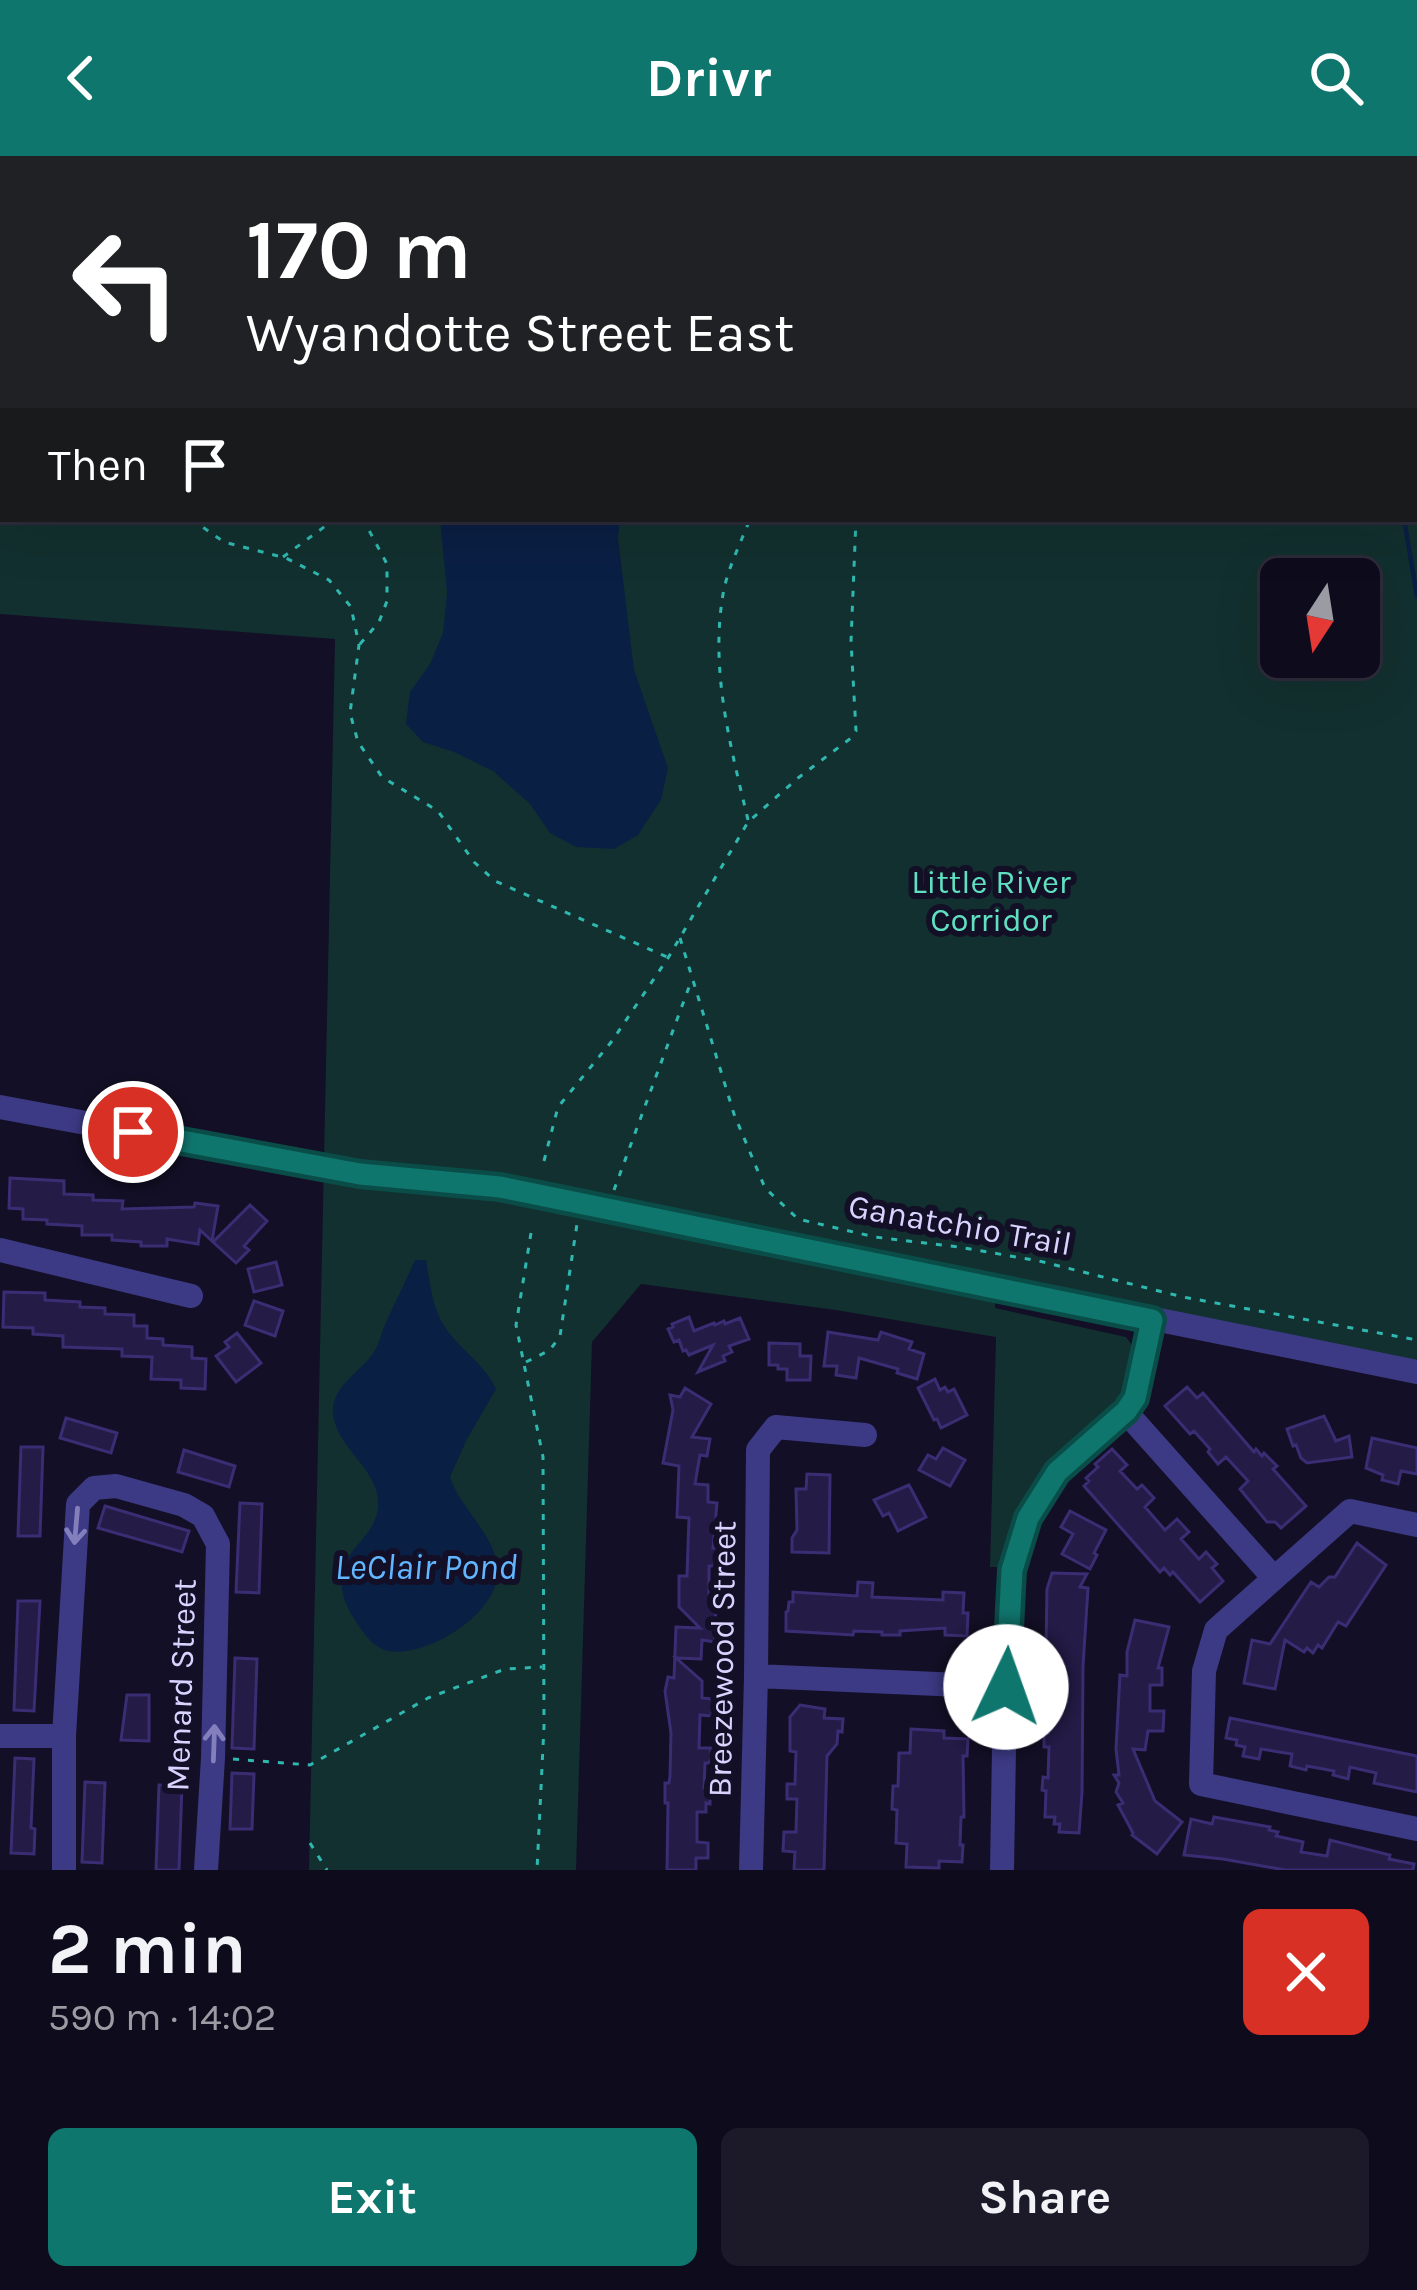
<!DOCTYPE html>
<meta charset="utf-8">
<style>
body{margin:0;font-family:Karla,sans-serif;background:#1c1929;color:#f1f3f6;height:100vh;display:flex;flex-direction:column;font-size:45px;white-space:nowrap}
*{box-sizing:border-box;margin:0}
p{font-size:39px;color:#9b9ba3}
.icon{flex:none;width:66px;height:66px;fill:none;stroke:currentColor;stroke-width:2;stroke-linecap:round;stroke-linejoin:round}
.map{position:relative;height:1714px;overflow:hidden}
.sheet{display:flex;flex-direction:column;background:#0e0b1c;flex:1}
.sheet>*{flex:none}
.banner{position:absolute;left:0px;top:0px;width:1419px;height:366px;box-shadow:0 12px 48px #0002,0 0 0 3px #2e2b3b;background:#202124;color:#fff;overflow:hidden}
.needle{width:78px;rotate:192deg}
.controls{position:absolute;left:1260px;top:402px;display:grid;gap:24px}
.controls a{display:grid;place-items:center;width:120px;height:120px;border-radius:18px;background:#0e0b1c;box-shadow:0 12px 48px #0002,0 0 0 3px #2e2b3b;font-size:60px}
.pin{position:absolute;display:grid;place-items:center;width:102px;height:102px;color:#fff;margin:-51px;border:6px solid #fff;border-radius:50%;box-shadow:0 3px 12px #0007}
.me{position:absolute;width:132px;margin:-66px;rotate:3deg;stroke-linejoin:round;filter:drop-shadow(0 0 9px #0008)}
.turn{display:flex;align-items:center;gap:42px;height:252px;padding:0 48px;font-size:54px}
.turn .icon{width:156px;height:156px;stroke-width:2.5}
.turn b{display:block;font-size:84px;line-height:102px}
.then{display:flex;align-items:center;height:114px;padding:0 48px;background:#0003;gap:24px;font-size:45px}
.round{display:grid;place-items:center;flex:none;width:126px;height:126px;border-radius:18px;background:#1c1929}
.overview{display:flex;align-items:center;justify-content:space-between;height:204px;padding:0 48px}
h1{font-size:72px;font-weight:700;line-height:90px}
.primary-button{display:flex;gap:24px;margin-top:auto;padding:24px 48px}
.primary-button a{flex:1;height:138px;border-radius:18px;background:#0f766e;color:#fff;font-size:48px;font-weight:700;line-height:138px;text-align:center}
.primary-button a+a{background:#1c1929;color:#f1f3f6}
header{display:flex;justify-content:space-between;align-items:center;height:156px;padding:0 48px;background:#0f766e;color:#fff;font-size:54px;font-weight:700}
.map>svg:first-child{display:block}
.green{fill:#12302f;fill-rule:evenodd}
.water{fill:#0a1f44}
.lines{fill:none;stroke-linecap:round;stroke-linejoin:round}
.stream{stroke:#0a1f44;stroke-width:4.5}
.building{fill:#241b47;stroke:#3b2d73;stroke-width:3}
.path{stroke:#2fb8b0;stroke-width:3;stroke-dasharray:6 9;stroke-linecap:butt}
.minor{stroke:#3d3a85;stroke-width:24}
.oneway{stroke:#837fbc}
.route-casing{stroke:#0a4d48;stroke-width:30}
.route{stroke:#0f766e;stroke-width:21}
.labels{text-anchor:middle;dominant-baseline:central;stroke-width:12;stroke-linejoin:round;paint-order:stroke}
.park-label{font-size:33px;fill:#5fe0c0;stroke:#130f26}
.street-label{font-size:33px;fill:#d9d4ff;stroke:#130f26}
.water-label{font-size:36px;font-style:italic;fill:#62b6ff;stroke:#130f26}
</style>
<header><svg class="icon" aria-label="back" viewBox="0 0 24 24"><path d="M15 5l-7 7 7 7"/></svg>Drivr<svg class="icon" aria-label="search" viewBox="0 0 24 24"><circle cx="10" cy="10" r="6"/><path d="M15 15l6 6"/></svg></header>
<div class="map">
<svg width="1417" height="1714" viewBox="0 0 1417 1714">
<rect width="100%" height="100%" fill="#130f26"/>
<!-- green -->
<path class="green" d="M51 0H1417V1216L995 1132V1152L1126 1181 1134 1192 1122 1239 1068 1292 1003 1411H990L996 1181 836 1154 641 1128 592 1186 576 1714H309L335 483 0 458V133L3 125V363H1416V3H50ZM1281 423H1359V501H1281Z"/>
<!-- water -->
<path class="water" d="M440 363H620L618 382 634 514 668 612 661 644 638 679 614 693 576 691 550 677 530 648 493 615 454 596 423 586 406 568 410 536 430 508 443 477 447 437Z
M415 1104H426C430 1127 432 1151 445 1171 460 1194 485 1208 496 1233L466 1285 450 1321C460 1352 492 1375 497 1409 505 1454 429 1502 388 1495 377 1493 367 1482 361 1473 352 1460 344 1448 342 1432 337 1390 381 1384 378 1343 375 1310 333 1289 333 1254 333 1229 362 1215 374 1196 379 1188 381 1179 384 1171 394 1148 405 1127 415 1104Z"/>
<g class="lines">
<!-- stream -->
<path class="stream" d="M1265 0 1266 3
M1404 363 1417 440"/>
</g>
<!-- building -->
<path class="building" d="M10 1022 64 1025V1038L93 1039V1044L123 1045 122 1053 194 1051 195 1047 218 1050 212 1085 200 1074 198 1088 167 1083V1090H141V1086L112 1084V1079H82V1070L47 1068V1064L23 1063V1053L9 1052Z
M250 1049 267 1065 244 1090 249 1094 236 1107 213 1086Z
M276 1106 282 1129 254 1136 248 1113Z
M4 1136 45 1137V1144L80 1146V1151L105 1152V1158L134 1159V1170H147V1182L163 1183V1189L192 1191V1202L206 1203 205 1233 181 1232V1224L151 1223 152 1201 122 1200V1193L63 1191V1180L33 1178V1172L3 1171Z
M254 1145 283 1155 275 1180 245 1169Z
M689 1161 694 1175 714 1167 715 1169 724 1165 725 1168 740 1162 749 1183 729 1190 732 1196 723 1200 725 1205 698 1216 713 1189 689 1199 686 1194 683 1195 679 1184 674 1186 668 1173 673 1171 672 1168Z
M828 1176 878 1184 881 1176 912 1186 909 1193 924 1198 917 1223 897 1217 898 1213 859 1202 856 1222 836 1219 837 1210H824Z
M237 1177 261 1207 236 1226 216 1200 229 1191 225 1186Z
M769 1187 800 1188V1200H811L810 1224H787V1213H778V1209H769Z
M935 1223 940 1234 945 1231 948 1236 954 1233 967 1259 941 1272 937 1263 934 1264 918 1232Z
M1187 1231 1197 1242 1203 1237 1254 1296 1256 1293 1262 1300 1264 1297 1277 1310 1273 1313 1306 1350 1281 1372 1275 1366H1267L1240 1333 1248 1325 1226 1301 1218 1308 1208 1296 1210 1293 1194 1275 1190 1278 1165 1250Z
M685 1232 711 1248 692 1281 710 1283 707 1300 700 1299 695 1328 708 1329V1346L717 1347 713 1392H722L721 1410H709V1438H716L715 1486 702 1484 701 1503 676 1502 702 1525V1542L713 1543 712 1560 700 1559 699 1592H711L710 1607H705L704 1632H710V1648L706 1647V1656H697V1686L708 1687V1702H696V1714H667L668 1647H665V1627H669L670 1620 671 1577 665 1535 668 1521 674 1522 676 1471 700 1472 679 1451V1420H687L689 1362 677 1361 679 1310 663 1307 673 1254 670 1239 680 1241Z
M1324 1260 1336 1285 1349 1280 1352 1301 1307 1307 1301 1302 1296 1289 1293 1290 1287 1273Z
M66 1262 117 1277 111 1297 60 1282Z
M1372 1282 1417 1292V1318L1401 1315 1398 1328 1382 1324 1383 1319 1366 1312Z
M21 1291H43L40 1380H18Z
M943 1292 965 1304 950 1330 919 1314 928 1299 936 1303Z
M1112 1293 1127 1309 1120 1315 1137 1333 1142 1329 1154 1342 1145 1351 1165 1374 1177 1363 1189 1376 1181 1383 1199 1403 1206 1396 1217 1408 1212 1412 1223 1425 1200 1446 1173 1416 1170 1419 1164 1412 1160 1416 1084 1330 1089 1325 1086 1322 1098 1311 1095 1308Z
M184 1294 235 1310 229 1331 178 1316Z
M807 1318 830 1319 829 1397 792 1396V1382L797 1374 796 1333H806Z
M909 1329 926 1361 898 1375 889 1357 883 1360 874 1344Z
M240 1347 262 1348 259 1437 236 1436Z
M105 1350 189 1375 182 1396 98 1372Z
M1070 1355 1106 1374 1094 1397 1097 1399 1090 1413 1062 1398 1073 1378 1061 1371Z
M1357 1387 1386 1409 1346 1470 1338 1466 1322 1492 1318 1489 1313 1497 1307 1492 1304 1496 1285 1484 1275 1533 1244 1527 1252 1484 1270 1488 1311 1426 1319 1431 1329 1421H1335Z
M1052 1417 1087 1418 1080 1431 1088 1432 1083 1510 1082 1636 1079 1677 1059 1676 1060 1668H1054L1055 1661H1045L1046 1635 1042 1634 1043 1621 1048 1622 1049 1591H1044V1577H1048L1047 1525H1053L1054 1496 1046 1494 1047 1433Z
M858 1426 873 1427 872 1441 943 1444V1436L964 1437 963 1457H968L967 1480 945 1479V1472L900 1475V1479H882V1476L854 1475 853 1479 786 1475V1456L788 1455 789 1446H793V1436L857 1440Z
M18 1445H40L34 1555 14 1554Z
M1135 1464 1169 1471 1158 1512H1162V1529H1150V1555H1164L1163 1575H1148L1145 1594 1133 1593 1155 1645 1182 1666 1157 1698 1132 1679 1133 1677 1118 1649 1123 1647 1116 1636 1119 1627 1114 1619H1119L1116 1593 1120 1519 1127 1520V1496Z
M235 1502 257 1503 254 1593 232 1592Z
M127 1539H149V1585L121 1584Z
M800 1549 825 1553 824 1562 843 1563 842 1576 838 1575 837 1588 827 1600 824 1714H794L795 1696 783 1695 784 1676H796L797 1643H787V1628H795L796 1596 790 1595V1561Z
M1230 1562 1417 1600V1636L1374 1627 1376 1617 1350 1611 1348 1623 1333 1619 1334 1615 1307 1610 1306 1614 1290 1610 1292 1598 1261 1593 1259 1603 1243 1600 1245 1591 1236 1589 1237 1584 1226 1582Z
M911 1573 944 1575V1582L968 1583 967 1600H963L964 1661H961L960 1689H963L962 1706 939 1705V1712L906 1711 907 1688 896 1687 897 1654 892 1653 893 1630H898L899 1597H910Z
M15 1602 34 1603 31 1672 35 1673 34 1698 11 1697Z
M232 1617 254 1618 252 1673H230Z
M85 1626 105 1627 102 1707 82 1706Z
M159 1629H182L179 1714H156Z
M1214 1661 1270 1671 1269 1674 1278 1676 1276 1680 1303 1686 1301 1696 1327 1700 1330 1684 1390 1699 1389 1703 1414 1708 1413 1714H1285L1223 1703 1184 1699 1191 1663 1212 1668Z"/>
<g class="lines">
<!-- path -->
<path class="path" d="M366 0 367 3
M1226 0V3
M1286 0 1289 3
M1308 0 1309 3
M173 3V0
M753 3V0
M890 3 891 0
M1416 18 1417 6
M1416 36 1417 46
M1416 194 1417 195
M191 363 224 386 286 402 329 424 351 451 359 489 350 557 358 586 382 621 438 655 474 706 495 725 667 801
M283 401 335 363
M360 488 379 466 387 445V408L363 363
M748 664C730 588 709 511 724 433 729 410 741 386 750 363
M680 782 734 958 765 1032 798 1063 875 1081 959 1091 1039 1105 1183 1141 1417 1184
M544 1005 558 951 612 885 668 802 748 666 798 622 851 582 856 575 851 485 856 363
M614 1034 692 823
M531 1077 516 1169 543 1301 544 1570 537 1714
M526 1206 550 1194 560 1180 577 1068
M233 1603 310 1609 428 1542 505 1513 542 1511
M310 1687 327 1714"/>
<!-- minor -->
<path class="minor" d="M0 951 360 1018 500 1031 1417 1216
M0 1094 191 1140
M1125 1255 1273 1421
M1417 1369 1350 1355 1216 1474 1204 1515 1201 1628 1417 1673
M756 1520 1005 1531
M0 1580H64
M64 1714V1580L78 1348 94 1332 116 1330 184 1349 203 1360 218 1388 213 1602 206 1714
M751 1714 756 1520 758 1294 776 1271 865 1279
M1002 1714 1005 1531 1012 1414 1028 1362 1057 1316 1125 1255 1135 1242 1152 1164"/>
</g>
<!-- one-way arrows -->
<defs><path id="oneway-shaft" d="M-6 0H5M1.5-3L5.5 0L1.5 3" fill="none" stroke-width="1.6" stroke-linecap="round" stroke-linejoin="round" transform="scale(3)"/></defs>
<g class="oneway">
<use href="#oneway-shaft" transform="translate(76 1370) rotate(95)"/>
<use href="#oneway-shaft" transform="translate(214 1587) rotate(-88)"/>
</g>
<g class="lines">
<!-- route casing -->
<g class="route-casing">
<path id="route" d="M133 976 360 1018 500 1031 1152 1164 1135 1242 1126 1255 1057 1316 1028 1362 1012 1414 1006 1531"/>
</g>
<!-- route -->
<use href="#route" class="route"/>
</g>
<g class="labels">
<!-- park labels -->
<g class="park-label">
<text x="991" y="726">Little River<tspan x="991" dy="38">Corridor</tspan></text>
</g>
<!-- street labels -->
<g class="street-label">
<text transform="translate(960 1069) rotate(10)">Ganatchio Trail</text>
<text transform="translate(722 1503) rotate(-89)">Breezewood Street</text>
<text transform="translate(181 1529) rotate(-88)">Menard Street</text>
</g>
<!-- water labels -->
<g class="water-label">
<text x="426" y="1411">LeClair Pond</text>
</g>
</g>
</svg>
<div class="controls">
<a><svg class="needle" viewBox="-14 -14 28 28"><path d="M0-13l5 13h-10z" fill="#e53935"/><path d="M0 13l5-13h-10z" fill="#9b9ba3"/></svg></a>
</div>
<div class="pin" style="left:133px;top:976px;background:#d93025"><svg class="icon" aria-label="arrive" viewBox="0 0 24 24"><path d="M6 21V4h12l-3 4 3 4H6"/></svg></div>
<svg class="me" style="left:1006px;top:1531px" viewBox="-20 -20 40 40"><circle r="19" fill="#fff"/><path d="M0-13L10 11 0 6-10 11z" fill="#0f766e"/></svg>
<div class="banner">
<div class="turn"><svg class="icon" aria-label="left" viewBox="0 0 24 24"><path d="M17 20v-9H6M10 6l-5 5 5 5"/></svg><div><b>170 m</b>Wyandotte Street East</div></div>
<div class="then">Then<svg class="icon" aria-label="arrive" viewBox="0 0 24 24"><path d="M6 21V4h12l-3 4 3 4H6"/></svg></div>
</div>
</div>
<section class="sheet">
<div class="overview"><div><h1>2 min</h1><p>590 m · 14:02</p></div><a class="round" style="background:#d93025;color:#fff"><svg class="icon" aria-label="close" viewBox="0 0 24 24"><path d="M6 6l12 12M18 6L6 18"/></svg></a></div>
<div class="primary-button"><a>Exit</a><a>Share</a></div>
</section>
